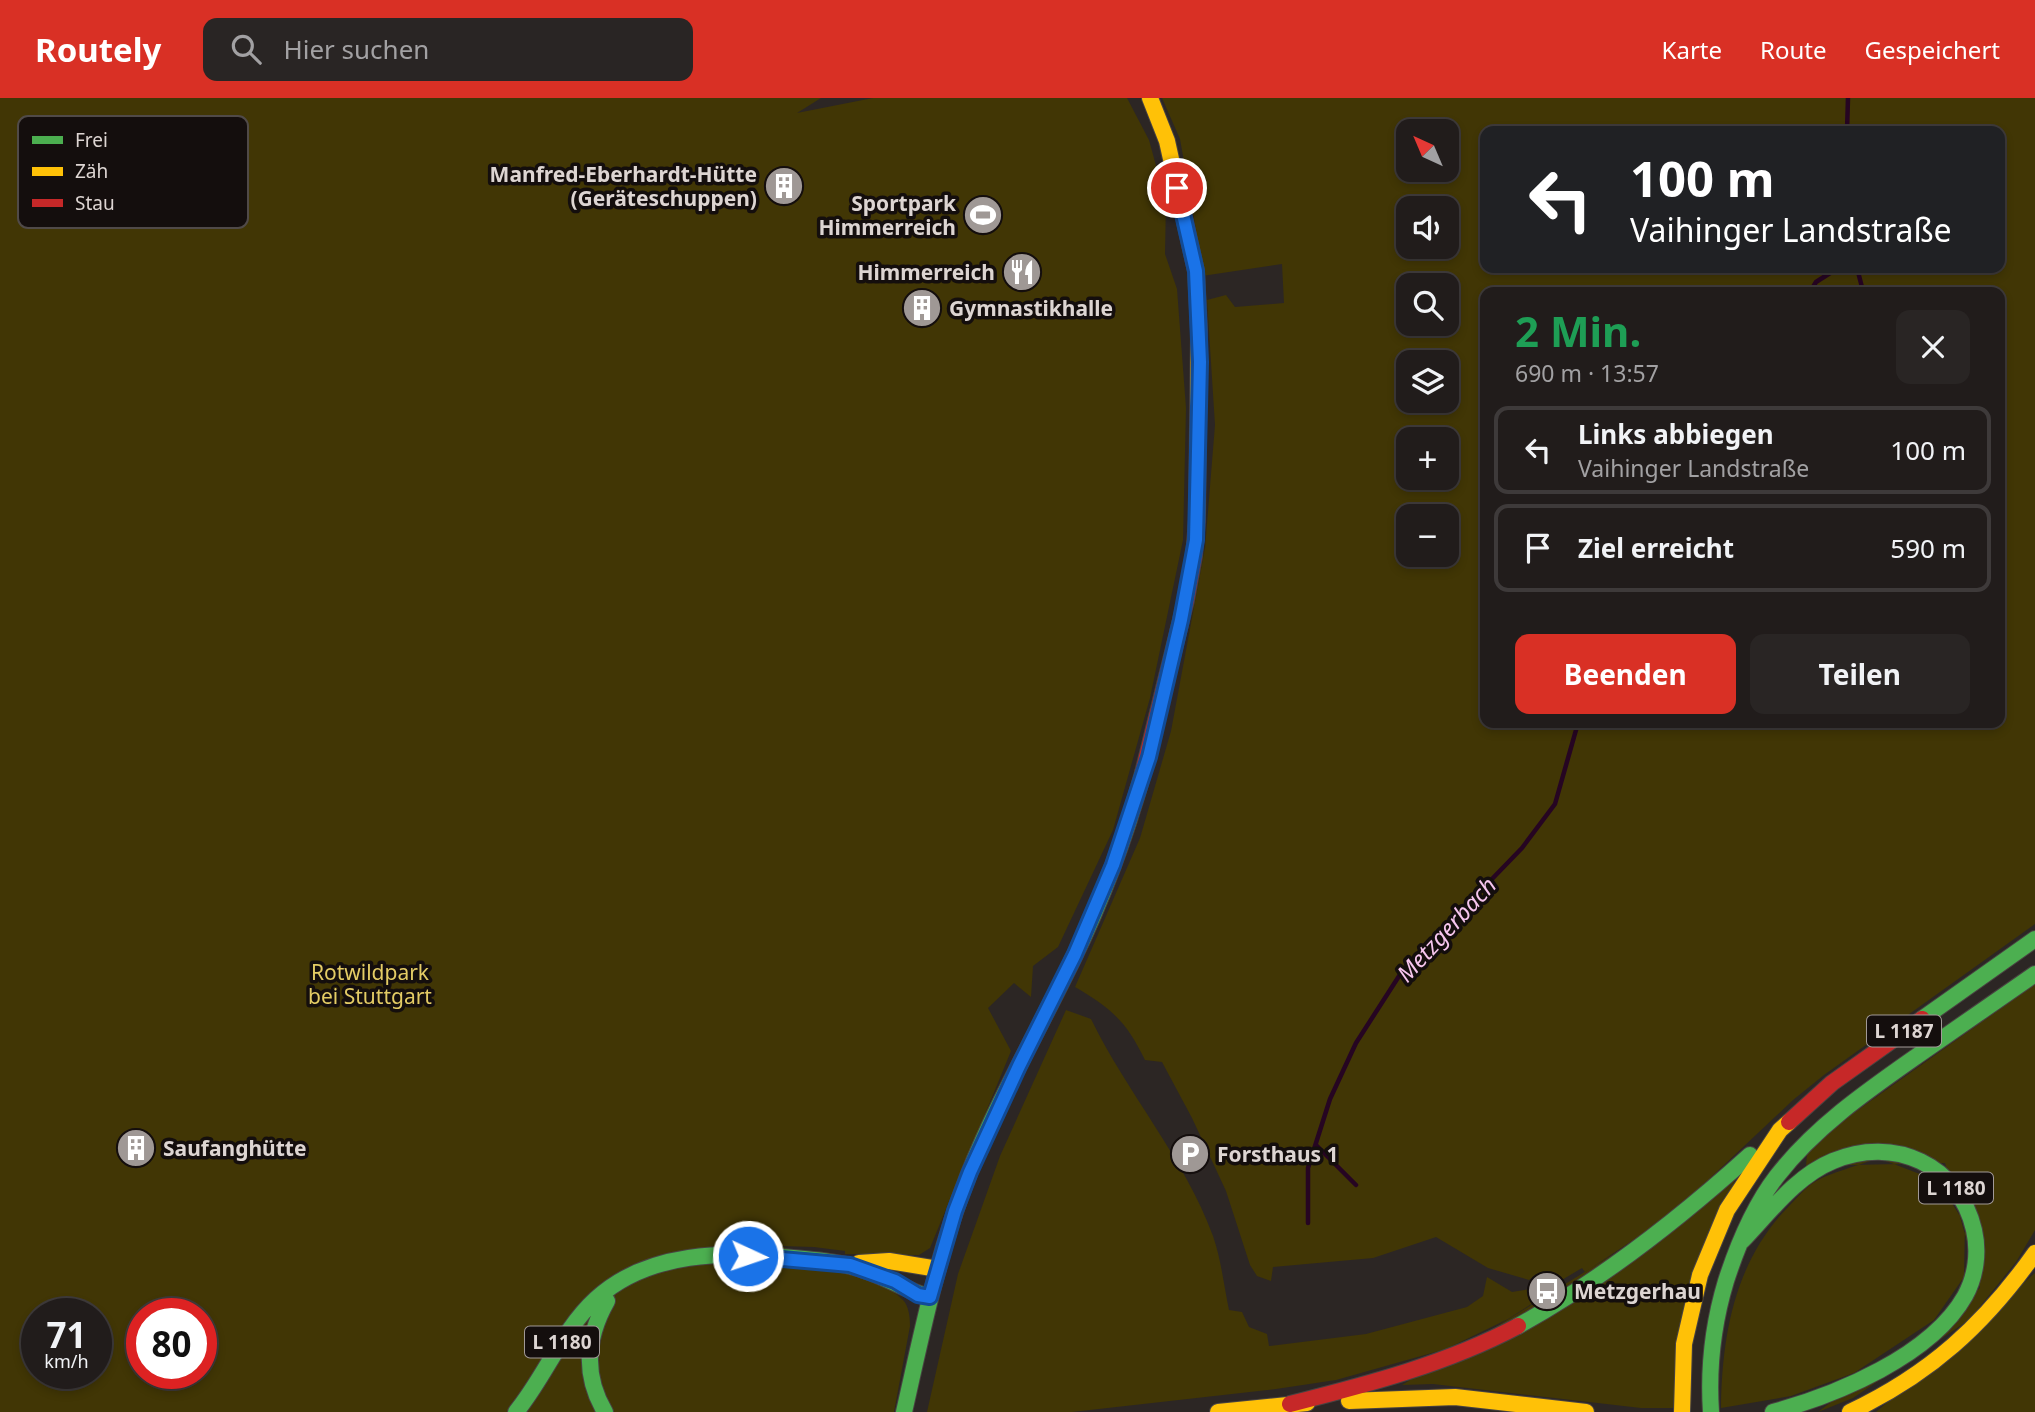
<!DOCTYPE html>
<html lang="de">
<meta charset="utf-8">
<style>
body{margin:0;font-family:"Noto Sans",sans-serif;background:#292524;color:#f1f3f6;height:100vh;display:flex;flex-direction:column;font-size:26px;white-space:nowrap}
*{box-sizing:border-box;margin:0}
p{font-size:23px;color:#a2a1a3}
.icon{flex:none;width:38px;height:38px;fill:none;stroke:currentColor;stroke-width:2;stroke-linecap:round;stroke-linejoin:round}
.map{position:relative;flex:1;overflow:hidden}
.drawer{position:absolute;left:1480px;top:189px;width:525px;height:441px;display:flex;flex-direction:column;background:#211c1b;border-radius:14px;box-shadow:0 4px 10px #0003,0 0 0 2px #3e3a3a}
.drawer>*{flex:none}
.hud{position:absolute;left:1480px;top:28px;width:525px;height:147px;border-radius:14px;box-shadow:0 4px 10px #0003,0 0 0 2px #3e3a3a;background:#202124;color:#fff;overflow:hidden}
.needle{width:46px;rotate:316deg}
.buttons{position:absolute;left:1396px;top:21px;display:grid;gap:14px}
.buttons a{display:grid;place-items:center;width:63px;height:63px;border-radius:14px;background:#211c1b;box-shadow:0 4px 10px #0003,0 0 0 2px #3e3a3a;font-size:35px}
.speed{position:absolute;left:21px;top:1200px;display:flex;gap:14px;font-size:35px;font-weight:700;text-align:center}
.speed>*{display:grid;place-content:center;width:91px;height:91px;border-radius:50%;background:#211c1b;box-shadow:0 4px 10px #0003,0 0 0 2px #3e3a3a;line-height:1}
.speed small{font-size:18px;font-weight:400}
.speed .limit{border:10px solid #d22;background:#fff;color:#111}
.pin{position:absolute;display:grid;place-items:center;width:60px;height:60px;color:#fff;margin:-30px;border:4px solid #fff;border-radius:50%;box-shadow:0 2px 7px #0007}
.me{position:absolute;width:77px;margin:-38px;rotate:93deg;stroke-linejoin:round;filter:drop-shadow(0 0 5px #0008)}
.turn{display:flex;align-items:center;gap:24px;height:147px;padding:0 35px;font-size:32px}
.turn .icon{width:91px;height:91px;stroke-width:2.5}
.turn b{display:block;font-size:49px;line-height:60px}
.round{display:grid;place-items:center;flex:none;width:74px;height:74px;border-radius:14px;background:#292524}
.headline{display:flex;align-items:center;justify-content:space-between;height:119px;padding:0 35px}
h1{font-size:42px;font-weight:700;line-height:52px;color:#1e9e55}
.action{display:flex;gap:14px;margin-top:auto;padding:14px 35px}
.action a{flex:1;height:80px;border-radius:14px;background:#d93025;color:#fff;font-size:28px;font-weight:700;line-height:80px;text-align:center}
.action a+a{background:#292524;color:#f1f3f6}
ul{padding:0;list-style:none}
li{display:flex;align-items:center;gap:21px;height:88px;margin:0 14px 10px;padding:0 21px;border:4px solid #3e3a3a;border-radius:14px}
li div{flex:1}
li b{display:block;font-size:26px}
li em{font-style:normal}
header{display:flex;align-items:center;gap:42px;box-sizing:border-box;height:98px;padding:0 35px;background:#d93025;color:#fff}
header strong{font-size:33px}
nav{display:flex;gap:38px;margin-inline-start:auto;font-size:24px}
.search{width:490px;height:63px;background:#292524;display:flex;align-items:center;gap:18px;box-sizing:border-box;padding:0 24px;border-radius:14px;color:#a2a1a3;font-size:26px}
.map>svg:first-child{display:block}
.green{fill:#413605;fill-rule:evenodd}
.lines{fill:none;stroke-linecap:round;stroke-linejoin:round}
.stream{stroke:#260522;stroke-width:4.5}
.fast-casing{stroke:#484241;stroke-width:18}
.slow-casing{stroke:#484241;stroke-width:18}
.jam-casing{stroke:#484241;stroke-width:18}
.fast{stroke:#4caf50;stroke-width:16}
.slow{stroke:#ffc107;stroke-width:16}
.jam{stroke:#c62828;stroke-width:16}
.route-casing{stroke:#114b97;stroke-width:18}
.route{stroke:#1a73e8;stroke-width:12}
.labels{text-anchor:middle;dominant-baseline:central;stroke-width:7;stroke-linejoin:round;paint-order:stroke}
.shield{fill:#140e0d;stroke:#a19997;stroke-width:2}
.shield-label{font-size:19px;font-weight:bold;fill:#ddd5d2}
.poi-label{font-size:21px;font-weight:bold;fill:#ddd5d2;stroke:#140e0d;text-anchor:start}
.park-label{font-size:21px;fill:#e4cc65;stroke:#140e0d}
.water-label{font-size:23px;font-style:italic;fill:#f7c6ee;stroke:#140e0d}
.key{fill:#140e0d;stroke:#504a48;stroke-width:2}
.key-label{font-size:19px;fill:#ddd5d2}
</style>
<header>
<strong>Routely</strong>
<div class="search"><svg class="icon" aria-label="search" viewBox="0 0 24 24"><circle cx="10" cy="10" r="6"/><path d="M15 15l6 6"/></svg>Hier suchen</div>
<nav><a>Karte</a><a>Route</a><a>Gespeichert</a></nav>
</header>
<div class="map">
<svg width="2035" height="1314" viewBox="0 0 2035 1314">
<rect width="100%" height="100%" fill="#2c2624"/>
<!-- green -->
<path class="green" d="M0 0H821L797 15 873 0H1127L1149 42 1166 104 1165 156 1177 191 1186 310 1183 442 1150 600 1113 732 1058 849 1033 868 1031 899 1014 885 988 910 1011 953 930 1150 919 1157 845 1156V1153L814 1149 781 1148C815 1160 878 1176 903 1202 909 1208 910 1220 910 1228L894 1314H0ZM37 1216H96V1276H37ZM142 1216H201V1276H142Z
M1162 0H2035V826L1824 977 1793 1002 1671 1117 1585 1174 1582 1170 1555 1186 1546 1179 1535 1177 1529 1182 1488 1170 1436 1139 1373 1160 1273 1169 1271 1183 1257 1178 1250 1167 1226 1093 1192 1020 1162 964 1145 962C1126 923 1112 911 1075 889L1140 740 1171 633 1205 450 1215 327 1207 202 1226 197 1235 209 1284 205 1282 166 1202 178 1197 137 1180 41ZM1409 33H1447V72H1409ZM1486 33H2000V170H1486ZM1409 110H1447V149H1409ZM1409 187H1447V226H1409ZM1486 194H2000V625H1486ZM1409 264H1447V303H1409ZM1409 341H1447V380H1409ZM1409 418H1447V457H1409Z
M2035 886V1132L2016 1164 1969 1222 1853 1300 1818 1314 1980 1190 1945 1065 1806 1068 1807 1056 1841 1024Z
M1066 912 1091 921C1127 995 1185 1061 1213 1138 1221 1161 1224 1188 1229 1212L1242 1214 1249 1229 1267 1236 1269 1248 1366 1236 1467 1209 1483 1198 1487 1179 1512 1194 1536 1190 1543 1184 1548 1190 1534 1199 1536 1203 1508 1221 1446 1251 1336 1282 1276 1291 1072 1314H927L958 1176 1000 1058Z
M1878 1060 1938 1083 1965 1126 1964 1179 1934 1222 1854 1275 1791 1298 1721 1310C1722 1236 1735 1162 1790 1107 1797 1100 1805 1090 1813 1085 1828 1075 1861 1067 1878 1060Z
M1735 1081 1673 1310H1641L1433 1286 1402 1287Z
M2035 1175V1314H1876Z"/>
<g class="lines">
<!-- stream -->
<path class="stream" d="M1847 33 1848 0
M1857 170 1863 193
M1810 194 1816 184 1838 170
M1316 1047 1356 1087
M1308 1125V1070L1330 1001 1356 945 1401 875 1522 750 1555 706 1578 625"/>
<!-- fast casing -->
<g class="fast-casing">
<path id="fast" d="M1922 921 2035 841
M1742 1143C1769 1115 1796 1078 1833 1063 1894 1037 1959 1067 1974 1132 1979 1154 1976 1178 1965 1198 1931 1258 1836 1297 1773 1314
M1518 1228C1603 1181 1678 1122 1750 1057
M516 1314C545 1279 562 1232 596 1201 648 1153 726 1153 793 1160 816 1162 839 1164 861 1171 885 1178 908 1194 930 1199
M605 1314C583 1277 586 1240 607 1203
M904 1314C922 1235 938 1154 968 1078 997 1004 1037 935 1072 863 1102 802 1125 740 1143 675
M1711 1314C1708 1269 1713 1226 1726 1183 1738 1146 1753 1109 1777 1078 1815 1029 1867 993 1917 958 1956 931 1996 903 2035 876"/>
</g>
<!-- slow casing -->
<g class="slow-casing">
<path id="slow" d="M1150 0 1167 43 1196 173 1199 232 1197 422
M859 1165 889 1163 938 1171
M1349 1303 1455 1299 1586 1314
M1218 1314 1307 1305
M1682 1314 1684 1246 1700 1177 1727 1112 1780 1032 1789 1024
M1850 1314C1930 1276 1984 1227 2035 1155"/>
</g>
<!-- jam casing -->
<g class="jam-casing">
<path id="jam" d="M1143 675 1186 502 1194 458 1197 422
M1789 1024 1832 985 1922 921
M1290 1306C1369 1286 1446 1266 1518 1228"/>
</g>
<!-- fast -->
<use href="#fast" class="fast"/>
<!-- slow -->
<use href="#slow" class="slow"/>
<!-- jam -->
<use href="#jam" class="jam"/>
</g>
<g class="lines">
<!-- route casing -->
<g class="route-casing">
<path id="route" d="M748 1158 850 1167 895 1183 918 1197 930 1199 955 1113 970 1074 1019 968 1075 856 1113 767 1149 659 1181 522 1196 442 1200 264 1196 173 1177 90"/>
</g>
<!-- route -->
<use href="#route" class="route"/>
</g>
<!-- icons -->
<defs>
<g id="building-disc" transform="scale(2.0125)"><circle r="9.5" fill="#9f9895" stroke="#140e0d"/><path d="M-4-6H4V6H1V3H-1V6H-4ZM-2.5-4.3h1.7v1.8h-1.7ZM.8-4.3h1.7v1.8H.8ZM-2.5-1h1.7V.8h-1.7ZM.8-1h1.7V.8H.8Z" fill="#fff"/></g>
<g id="stadium-disc" transform="scale(2.0125)"><circle r="9.5" fill="#9f9895" stroke="#140e0d"/><path d="M0-5a6.5 5 0 1 0 0 10a6.5 5 0 1 0 0-10ZM-3.5-1.8h7v3.6h-7Z" fill="#fff"/></g>
<g id="restaurant-disc" transform="scale(2.0125)"><circle r="9.5" fill="#9f9895" stroke="#140e0d"/><path d="M-5-6h1v4h1v-4h1v4h1v-4h1v5L-1.5 .5V6h-2V.5L-5-1ZM5-6V6H3V1.5H1.5Q1.5-4 5-6Z" fill="#fff"/></g>
<g id="parking-disc" transform="scale(2.0125)"><circle r="9.5" fill="#9f9895" stroke="#140e0d"/><path d="M-3.5-5.5H1a3.5 3.5 0 0 1 0 7H-1V5.5H-3.5ZM-1-3.4V-.6H.8a1.4 1.4 0 0 0 0-2.8Z" fill="#fff"/></g>
<g id="bus-disc" transform="scale(2.0125)"><circle r="9.5" fill="#9f9895" stroke="#140e0d"/><path d="M-5-6H5V4H4V6H2V4H-2V6H-4V4H-5ZM-3.5-4V0h7V-4ZM-3.5 1.2v1.5H-2V1.2ZM2 1.2v1.5H3.5V1.2Z" fill="#fff"/></g>
</defs>
<g fill-rule="evenodd">
<use href="#building-disc" x="784" y="88"/>
<use href="#stadium-disc" x="983" y="117"/>
<use href="#restaurant-disc" x="1022" y="174"/>
<use href="#building-disc" x="922" y="210"/>
<use href="#building-disc" x="136" y="1050"/>
<use href="#parking-disc" x="1190" y="1056"/>
<use href="#bus-disc" x="1547" y="1193"/>
</g>
<g class="labels">
<!-- shield labels -->
<g class="shield">
<rect x="1867" y="917.5" width="74" height="31" rx="5"/>
<rect x="1919" y="1074.5" width="74" height="31" rx="5"/>
<rect x="525" y="1228.5" width="74" height="31" rx="5"/>
</g>
<g class="shield-label">
<text x="1904" y="933">L 1187</text>
<text x="1956" y="1090">L 1180</text>
<text x="562" y="1244">L 1180</text>
</g>
<!-- poi labels -->
<g class="poi-label">
<text x="757" y="76" text-anchor="end">Manfred-Eberhardt-Hütte<tspan x="757" dy="24">(Geräteschuppen)</tspan></text>
<text x="956" y="105" text-anchor="end">Sportpark<tspan x="956" dy="24">Himmerreich</tspan></text>
<text x="995" y="174" text-anchor="end">Himmerreich</text>
<text x="949" y="210">Gymnastikhalle</text>
<text x="163" y="1050">Saufanghütte</text>
<text x="1217" y="1056">Forsthaus 1</text>
<text x="1574" y="1193">Metzgerhau</text>
</g>
<!-- park labels -->
<g class="park-label">
<text x="370" y="874">Rotwildpark<tspan x="370" dy="24">bei Stuttgart</tspan></text>
</g>
<!-- water labels -->
<g class="water-label">
<text transform="translate(1446 831) rotate(-47)">Metzgerbach</text>
</g>
</g>
<!-- legend -->
<rect x="18" y="18" width="230" height="112" rx="10" class="key"/>
<rect x="32" y="38" width="31" height="8" fill="#4caf50"/>
<rect x="32" y="69" width="31" height="9" fill="#ffc107"/>
<rect x="32" y="101" width="31" height="8" fill="#c62828"/>
<g class="key-label">
<text x="75" y="49">Frei</text>
<text x="75" y="80">Zäh</text>
<text x="75" y="112">Stau</text>
</g>
</svg>
<div class="buttons">
<a><svg class="needle" viewBox="-14 -14 28 28"><path d="M0-13l5 13h-10z" fill="#e53935"/><path d="M0 13l5-13h-10z" fill="#a2a1a3"/></svg></a>
<a><svg class="icon" aria-label="sound" viewBox="0 0 24 24"><path d="M4 9h4l5-4v14l-5-4H4zM17 9q2 3 0 6"/></svg></a>
<a><svg class="icon" aria-label="search" viewBox="0 0 24 24"><circle cx="10" cy="10" r="6"/><path d="M15 15l6 6"/></svg></a>
<a><svg class="icon" aria-label="layers" viewBox="0 0 24 24"><path d="M12 4l9 5-9 5-9-5zM3 14l9 5 9-5"/></svg></a>
<a>+</a>
<a>−</a>
</div>
<div class="speed"><div>71<small>km/h</small></div><div class="limit">80</div></div>
<div class="pin" style="left:1177px;top:90px;background:#d93025"><svg class="icon" aria-label="arrive" viewBox="0 0 24 24"><path d="M6 21V4h12l-3 4 3 4H6"/></svg></div>
<svg class="me" style="left:748px;top:1158px" viewBox="-20 -20 40 40"><circle r="17" fill="#1a73e8" stroke="#fff" stroke-width="3"/><path d="M0-11L8 9 0 5-8 9z" fill="#fff"/></svg>
<div class="hud">
<div class="turn"><svg class="icon" aria-label="left" viewBox="0 0 24 24"><path d="M17 20v-9H6M10 6l-5 5 5 5"/></svg><div><b>100 m</b>Vaihinger Landstraße</div></div>
</div>
<section class="drawer">
<div class="headline"><div><h1>2 Min.</h1><p>690 m · 13:57</p></div><a class="round"><svg class="icon" aria-label="close" viewBox="0 0 24 24"><path d="M6 6l12 12M18 6L6 18"/></svg></a></div>
<ul>
<li><svg class="icon" aria-label="left" viewBox="0 0 24 24"><path d="M17 20v-9H6M10 6l-5 5 5 5"/></svg><div><b>Links abbiegen</b><p>Vaihinger Landstraße</p></div><em>100 m</em></li>
<li><svg class="icon" aria-label="arrive" viewBox="0 0 24 24"><path d="M6 21V4h12l-3 4 3 4H6"/></svg><div><b>Ziel erreicht</b></div><em>590 m</em></li>
</ul>
<div class="action"><a>Beenden</a><a>Teilen</a></div>
</section>
</div>
